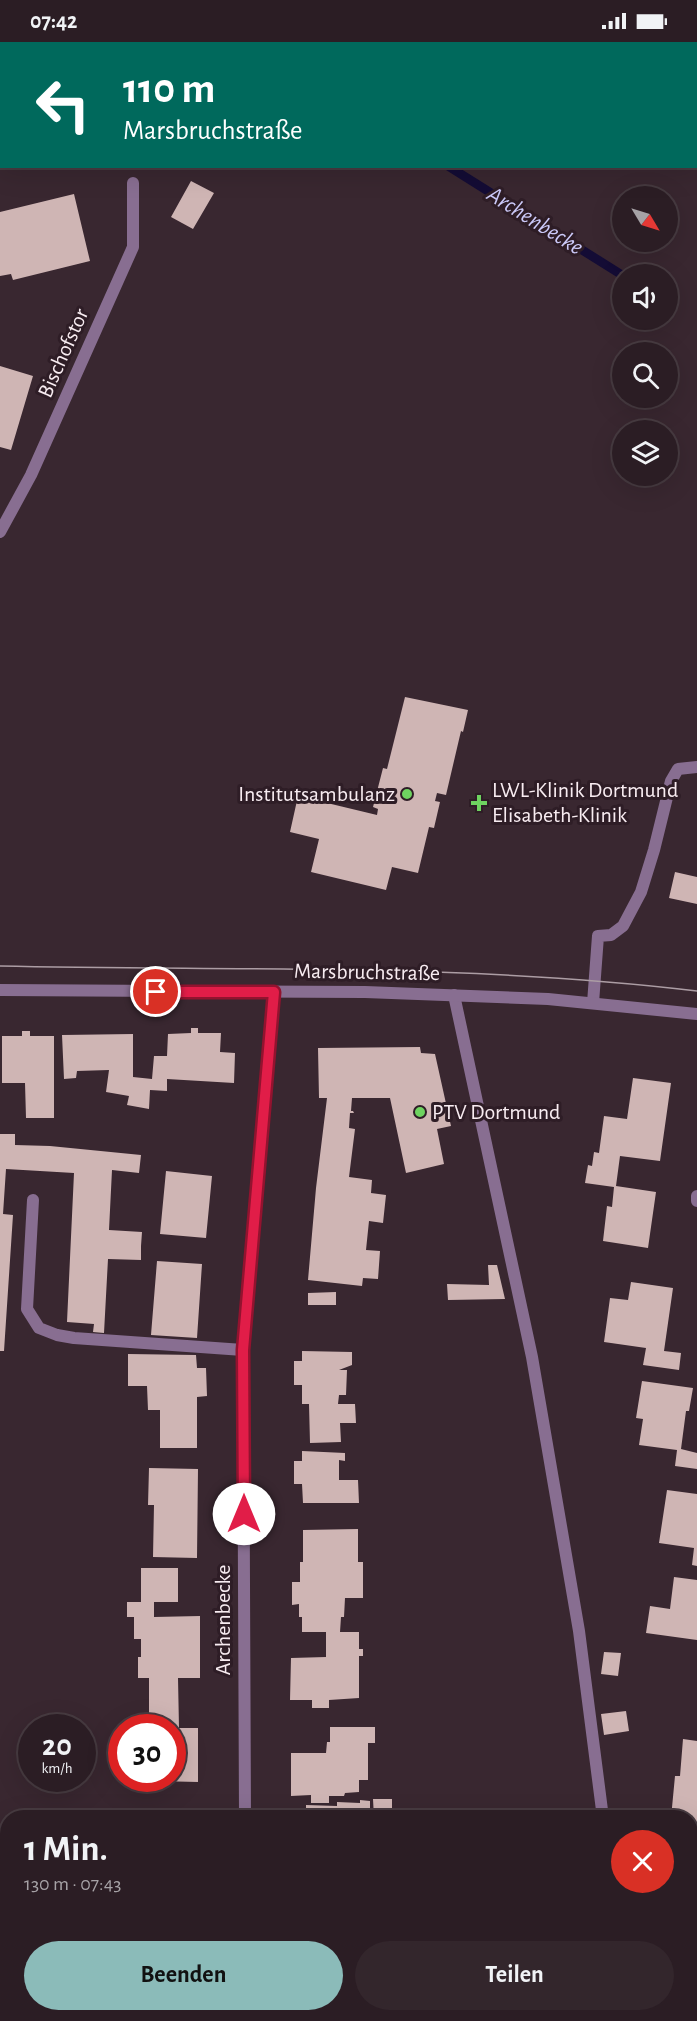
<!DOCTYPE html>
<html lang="de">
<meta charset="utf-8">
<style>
body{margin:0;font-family:"Alegreya Sans",sans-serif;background:#33262c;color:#f1f3f6;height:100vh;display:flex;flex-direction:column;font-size:22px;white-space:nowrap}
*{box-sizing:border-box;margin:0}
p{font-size:20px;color:#a6a2a6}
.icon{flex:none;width:33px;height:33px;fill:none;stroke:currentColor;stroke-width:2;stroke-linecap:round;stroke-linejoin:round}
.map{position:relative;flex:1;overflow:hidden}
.details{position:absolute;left:0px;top:1768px;width:698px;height:212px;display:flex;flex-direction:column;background:#2b1d24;border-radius:24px 24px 0 0;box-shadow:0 6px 24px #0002,0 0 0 2px #473b41}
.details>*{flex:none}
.guide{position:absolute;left:0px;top:0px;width:698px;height:126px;box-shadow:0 6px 24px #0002,0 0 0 2px #473b41;background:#00695c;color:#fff;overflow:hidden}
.needle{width:39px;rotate:128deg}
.controls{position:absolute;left:612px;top:144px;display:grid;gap:12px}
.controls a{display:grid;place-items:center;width:66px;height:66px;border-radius:50%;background:#2b1d24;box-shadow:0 6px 24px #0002,0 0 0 2px #473b41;font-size:30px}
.speed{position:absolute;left:18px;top:1672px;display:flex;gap:12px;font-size:30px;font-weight:700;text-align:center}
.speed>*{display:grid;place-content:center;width:78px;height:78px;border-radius:50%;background:#2b1d24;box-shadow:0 6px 24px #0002,0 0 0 2px #473b41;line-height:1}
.speed small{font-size:15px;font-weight:400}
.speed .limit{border:9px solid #d22;background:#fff;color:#111}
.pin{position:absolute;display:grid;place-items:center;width:51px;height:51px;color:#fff;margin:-26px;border:3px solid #fff;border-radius:50%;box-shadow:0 2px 6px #0007}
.me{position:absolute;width:66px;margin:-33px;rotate:0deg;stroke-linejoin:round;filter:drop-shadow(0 0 4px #0008)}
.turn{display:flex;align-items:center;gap:21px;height:126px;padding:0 24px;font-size:27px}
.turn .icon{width:78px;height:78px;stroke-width:2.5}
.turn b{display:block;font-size:42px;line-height:51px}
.round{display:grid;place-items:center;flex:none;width:63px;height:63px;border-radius:32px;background:#33262c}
.head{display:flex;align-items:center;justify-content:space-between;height:102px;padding:0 24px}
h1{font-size:36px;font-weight:700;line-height:45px}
.cta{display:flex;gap:12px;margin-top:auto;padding:12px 24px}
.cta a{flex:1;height:69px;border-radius:36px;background:#8bbbb9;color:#111;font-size:24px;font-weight:700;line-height:69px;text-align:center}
.cta a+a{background:#33262c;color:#f1f3f6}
.status{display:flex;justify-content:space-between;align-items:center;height:42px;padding:0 30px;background:#2b1d24;direction:ltr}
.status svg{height:16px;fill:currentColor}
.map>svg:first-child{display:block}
.green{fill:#644432}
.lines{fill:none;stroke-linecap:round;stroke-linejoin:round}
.stream{stroke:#140c35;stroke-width:9}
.building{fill:#cfb5b4}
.service{stroke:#886e91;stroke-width:12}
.minor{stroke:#886e91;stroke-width:12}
.tertiary{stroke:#886e91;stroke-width:12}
.tram{stroke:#ac9da4;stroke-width:1.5}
.route-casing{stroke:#92132f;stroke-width:15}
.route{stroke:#e11d48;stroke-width:10}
.poi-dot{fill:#6ed360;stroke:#2e1d26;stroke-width:2}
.labels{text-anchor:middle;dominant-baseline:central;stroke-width:6;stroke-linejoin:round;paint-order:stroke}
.street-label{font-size:22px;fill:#f8ecf1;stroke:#2e1d26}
.poi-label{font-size:22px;fill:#f8ecf1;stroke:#2e1d26;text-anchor:start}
.water-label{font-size:24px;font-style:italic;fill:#cbc9f8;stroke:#2e1d26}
</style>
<div class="status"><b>07:42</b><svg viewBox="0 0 49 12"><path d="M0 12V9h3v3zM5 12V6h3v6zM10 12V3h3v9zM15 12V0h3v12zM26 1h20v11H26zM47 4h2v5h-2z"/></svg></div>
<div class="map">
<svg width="697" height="1979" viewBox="0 0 697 1979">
<rect width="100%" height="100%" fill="#392730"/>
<!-- green -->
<path class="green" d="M0 0H176L177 1 2 2 0 105Z"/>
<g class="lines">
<!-- stream -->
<path class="stream" d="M195 0 203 2
M448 124 622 233"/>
</g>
<!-- building -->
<path class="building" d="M191 139 214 151 193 187 171 175Z
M74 152 90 219 13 238 11 232 0 234V170Z
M0 324 33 334 11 408 0 405Z
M405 655 468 668 463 690 461 689 446 753 437 751 435 759 440 760 434 786 429 785 418 831 392 825 386 848 311 830 319 797 290 790 298 754 377 773 378 767 373 765 383 726 387 727Z
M675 830 697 835V862L669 856Z
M191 986H198V991H221L220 1010 235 1011 234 1041 167 1037V1049L150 1048 149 1067 127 1063 129 1054 106 1050 109 1028 77 1029 76 1036 64 1037 62 993 133 992V1035L152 1037 154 1014H167L168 992 191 991Z
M22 989H30V994H54V1076H26L25 1041H2V994H22Z
M420 1005 421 1011 435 1012 451 1084 437 1087 444 1122 406 1131 390 1056H352L351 1069H353L354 1071H350L349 1086 355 1087 349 1135 372 1138 371 1151 386 1153 383 1181 369 1179 366 1208 380 1209 378 1237 363 1236 362 1244 308 1238 316 1146 327 1056H319L318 1006Z
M633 1036 671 1041 660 1119 620 1114 616 1144 656 1150 648 1206 603 1199 607 1164 612 1165 614 1145 585 1141 588 1123 592 1124 594 1110 599 1111 604 1074 627 1077Z
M0 1092H15V1103L50 1104 141 1113 139 1131 112 1128 109 1188 142 1190 141 1204V1218L108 1217 104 1291 93 1290 94 1282 67 1280 74 1131 6 1127 3 1172 13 1173 4 1309H0Z
M166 1129 212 1134 206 1196 160 1192Z
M157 1219 202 1222 197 1296 151 1293Z
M488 1223H497L505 1257 448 1258 447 1242 489 1243Z
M631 1240 673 1246 664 1309 681 1311 679 1328 643 1323 646 1306 604 1300 610 1256 628 1258Z
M336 1250V1263H308V1251Z
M302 1309 352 1310V1323L339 1328H347L346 1353H339L338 1362H355L356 1381H340L341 1400 310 1401 309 1362H302V1343H294V1319H302Z
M128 1312 196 1313 197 1326H206L207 1354 197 1355V1406H160V1368H148L147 1344H128Z
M642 1339 693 1346 689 1369H686L681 1407 697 1411V1427L675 1424 677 1408 639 1403 643 1377 636 1376Z
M302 1409 345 1411V1419L339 1418V1438H358L359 1461H303L302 1442H294V1419H302Z
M149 1426 198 1427 197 1516 153 1515 154 1463H148Z
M667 1448 697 1452V1524L692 1523 694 1506 659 1501Z
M358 1487V1520H363V1556H345L344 1575H341L340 1590H359V1607H363V1614H359V1656L329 1658V1666H312V1658H290L291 1616 326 1615V1590H302V1575H299V1562L292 1563V1540H300V1520H303V1488Z
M141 1526H178V1560H154V1575L200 1574V1636H178L179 1686H198V1740L156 1739V1737H172V1686H149V1636H138V1615H141V1597H134V1575H127V1560H141Z
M674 1535 697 1538V1598L646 1591 650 1564 670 1567Z
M604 1610 621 1611 618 1634 601 1632Z
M626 1669 629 1689 604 1693 601 1672Z
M330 1685H375V1701H368V1738H359V1750L345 1751 344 1754H329V1761H311V1753L291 1754V1711H326L327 1700H330Z
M683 1697 697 1699V1936L690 1935V1776H671L675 1734H680Z
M373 1757H392V1776H374Z
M360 1758 370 1759V1776H306V1763L337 1764V1760L360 1761Z
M690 1969H697V1979H671V1972H690Z
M142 1972H197V1979H142Z
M291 1972H346V1979H291Z
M68 1975 111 1976V1979H68Z"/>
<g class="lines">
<!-- service -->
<path class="service" d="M454 953 532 1315 579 1589 603 1776
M593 961 598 894 611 893 623 884 641 850 654 808 671 739 678 727 697 725
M33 1158 27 1267 39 1286 57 1293 74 1296 243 1308
M580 1979 581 1972"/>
<!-- minor -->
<path class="minor" d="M0 490 31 433 133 205V141
M697 1154V1159
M245 1776 243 1308 274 950
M246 1972V1979"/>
<!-- tertiary -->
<path class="tertiary" d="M0 948 365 950 548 957 697 972"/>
<!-- tram -->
<path class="tram" d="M0 924C233 929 466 921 697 949"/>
</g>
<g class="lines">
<!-- route casing -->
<g class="route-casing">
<path id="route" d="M156 950H274L243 1308 244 1472"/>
</g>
<!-- route -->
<use href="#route" class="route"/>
</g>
<!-- markers -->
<g class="poi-dot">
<circle cx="407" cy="752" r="6"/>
<path d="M476 752h6v6h6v6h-6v6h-6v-6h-6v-6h6z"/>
<circle cx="420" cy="1070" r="6"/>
</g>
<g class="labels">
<!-- street labels -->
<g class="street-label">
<text transform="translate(63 311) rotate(-66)">Bischofstor</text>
<text transform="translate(367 930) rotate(1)">Marsbruchstraße</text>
<text transform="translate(223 1578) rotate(-90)">Archenbecke</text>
</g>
<!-- poi labels -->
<g class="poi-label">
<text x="492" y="748">LWL-Klinik Dortmund<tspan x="492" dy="25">Elisabeth-Klinik</tspan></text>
<text x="395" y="752" text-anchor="end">Institutsambulanz</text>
<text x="432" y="1070">PTV Dortmund</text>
</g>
<!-- water labels -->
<g class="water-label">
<text transform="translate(535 179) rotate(32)">Archenbecke</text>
</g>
</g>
</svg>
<div class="controls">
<a><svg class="needle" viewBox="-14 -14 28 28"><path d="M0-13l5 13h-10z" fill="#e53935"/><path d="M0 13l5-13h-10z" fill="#a6a2a6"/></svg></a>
<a><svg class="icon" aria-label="sound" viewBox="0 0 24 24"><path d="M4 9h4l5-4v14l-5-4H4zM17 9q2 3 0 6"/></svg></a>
<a><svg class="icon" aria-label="search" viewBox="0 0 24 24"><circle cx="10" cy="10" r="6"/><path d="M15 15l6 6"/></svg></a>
<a><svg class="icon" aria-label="layers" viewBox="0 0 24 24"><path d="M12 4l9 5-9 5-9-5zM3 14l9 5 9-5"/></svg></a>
</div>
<div class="speed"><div>20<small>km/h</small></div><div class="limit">30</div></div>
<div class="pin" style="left:156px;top:950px;background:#d93025"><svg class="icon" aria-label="arrive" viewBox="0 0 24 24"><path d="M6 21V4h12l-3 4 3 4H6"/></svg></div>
<svg class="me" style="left:244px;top:1472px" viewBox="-20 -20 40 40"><circle r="19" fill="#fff"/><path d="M0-13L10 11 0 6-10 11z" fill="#e11d48"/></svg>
<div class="guide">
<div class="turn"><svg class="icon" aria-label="left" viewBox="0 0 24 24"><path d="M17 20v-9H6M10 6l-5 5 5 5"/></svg><div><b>110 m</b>Marsbruchstraße</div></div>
</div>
<section class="details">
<div class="head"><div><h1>1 Min.</h1><p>130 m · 07:43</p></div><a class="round" style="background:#d93025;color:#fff"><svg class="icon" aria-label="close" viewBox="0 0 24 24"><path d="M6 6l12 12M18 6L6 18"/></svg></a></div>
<div class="cta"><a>Beenden</a><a>Teilen</a></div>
</section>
</div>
